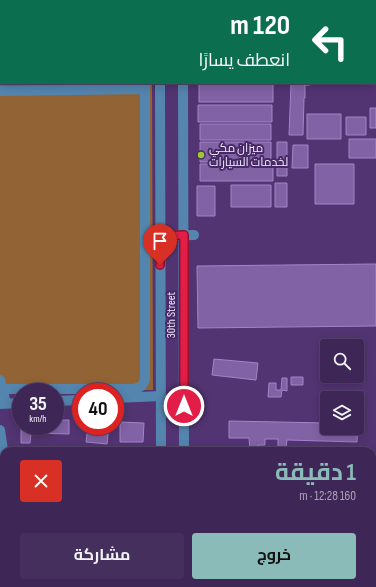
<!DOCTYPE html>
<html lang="ar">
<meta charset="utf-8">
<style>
body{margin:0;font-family:"Sofia Sans Condensed",Cairo,sans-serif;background:#452f5c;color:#f1f3f6;direction:rtl;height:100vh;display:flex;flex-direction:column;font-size:15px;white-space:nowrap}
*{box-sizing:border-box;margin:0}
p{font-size:13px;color:#ada5b9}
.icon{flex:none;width:22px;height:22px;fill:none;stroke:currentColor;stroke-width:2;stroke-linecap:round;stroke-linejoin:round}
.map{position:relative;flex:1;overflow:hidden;direction:ltr}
.panel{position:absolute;left:0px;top:447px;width:376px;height:140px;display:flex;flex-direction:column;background:#3e2756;border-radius:12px 12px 0 0;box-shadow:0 2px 10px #0003,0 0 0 1px #57446c;direction:rtl}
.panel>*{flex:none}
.banner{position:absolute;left:0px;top:0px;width:376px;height:84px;box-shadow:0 2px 10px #0003,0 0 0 1px #57446c;direction:rtl;background:#0b6e4f;color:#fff;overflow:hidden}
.tools{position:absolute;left:320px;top:339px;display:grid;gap:8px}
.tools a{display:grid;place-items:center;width:44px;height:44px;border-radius:4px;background:#3e2756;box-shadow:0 2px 10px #0003,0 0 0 1px #57446c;font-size:20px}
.speed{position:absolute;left:12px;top:383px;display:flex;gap:8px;font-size:20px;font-weight:700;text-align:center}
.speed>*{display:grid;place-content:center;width:52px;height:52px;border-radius:50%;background:#3e2756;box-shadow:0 2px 10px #0003,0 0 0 1px #57446c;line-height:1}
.speed small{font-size:10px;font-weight:400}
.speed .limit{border:6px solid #d22;background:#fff;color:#111}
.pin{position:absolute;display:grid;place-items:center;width:34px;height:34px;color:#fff;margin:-41px -17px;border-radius:50% 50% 50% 0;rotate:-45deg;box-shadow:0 0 4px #0007}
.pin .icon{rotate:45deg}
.me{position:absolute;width:44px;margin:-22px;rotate:0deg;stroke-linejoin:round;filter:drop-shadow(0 0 3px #0008)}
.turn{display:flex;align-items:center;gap:14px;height:84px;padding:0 20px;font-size:18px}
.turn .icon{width:52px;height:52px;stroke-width:2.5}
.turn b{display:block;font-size:28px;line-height:34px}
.round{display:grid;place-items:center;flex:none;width:42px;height:42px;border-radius:4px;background:#452f5c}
.overview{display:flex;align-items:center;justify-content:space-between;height:68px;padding:0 20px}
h1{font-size:24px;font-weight:700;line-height:30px;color:#8bbbb9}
.cta{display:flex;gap:8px;margin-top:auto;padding:8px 20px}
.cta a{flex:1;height:46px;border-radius:4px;background:#8bbbb9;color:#111;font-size:16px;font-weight:700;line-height:46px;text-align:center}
.cta a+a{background:#452f5c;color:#f1f3f6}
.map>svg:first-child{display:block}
.green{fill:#926435}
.building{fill:#8162a4;stroke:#a384c9}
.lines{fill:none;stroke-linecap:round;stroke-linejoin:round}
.minor{stroke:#5485ae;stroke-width:10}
.route-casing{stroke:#92132f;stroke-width:10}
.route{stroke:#e11d48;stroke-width:7}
.poi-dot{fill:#9eca2f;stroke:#472966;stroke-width:1.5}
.labels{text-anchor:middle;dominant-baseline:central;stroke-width:4;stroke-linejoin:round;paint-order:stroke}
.poi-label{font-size:12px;fill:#f1e8fe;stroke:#472966;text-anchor:start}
.street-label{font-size:12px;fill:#f1e8fe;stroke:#472966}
</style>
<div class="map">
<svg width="376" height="587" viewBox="0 0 376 587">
<rect width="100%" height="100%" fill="#523472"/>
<!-- green -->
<path class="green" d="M0 0H152L1 1V83H152L153 390 0 391Z"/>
<!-- building -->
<path class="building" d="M311 0H347V1H311Z
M351 0H376V6L375 1Z
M199 83H273V102H199Z
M302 83H310V85H305V98H304L303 135H289L291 84H302Z
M198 105H272V122H198Z
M370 108H376V128H370Z
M307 114H341V139H307Z
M346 117H366V135H346Z
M200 124H271V140H200Z
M349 139H376V158H349Z
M200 142H271V162H200Z
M277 142H287V176H277Z
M293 145H308V168H292Z
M200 164H273V181H200Z
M315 164H354V204H315Z
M275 183H287V207H275Z
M231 185H271V207H231Z
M197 186H215V216H197Z
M376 264V326L198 328 197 266Z
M214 359 258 363 256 380 212 375Z
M291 377H303V385H291Z
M282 378H287V391L282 390 281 397H268L269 383H276V390H281Z
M55 420H69V434L31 433 30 443H21V426H55Z
M229 421 327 423V428H357L358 424 357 442 287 440 286 447H278V439H265V445H258V450H250L249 438H229Z
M120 422 144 423 143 442H120Z
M88 426H109L107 444 86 442Z
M372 485H376V507H372Z
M372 531H376V587H347V583H372Z
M18 583H32L31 587H17Z
M44 583H62V587H44Z
M67 583H85V587H67Z
M88 583H103V587H88Z
M109 583H128V587H109Z
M134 583H156V587H133Z
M212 583H253L252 587H212Z
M277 583H322V587H277Z"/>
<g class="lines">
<!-- minor -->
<path class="minor" d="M160 0V1
M145 1V0
M183 1V0
M160 83 161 451
M183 83 184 451
M0 91 145 89
M160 236 194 235
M0 380 6 403
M3 389H134C141 387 143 386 145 379V83
M115 398 161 396
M55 401 81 400
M0 404 21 403
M0 430 4 457
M0 464H4
M161 583V587
M185 583V587
M4 587V530"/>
</g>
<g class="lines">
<!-- route casing -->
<g class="route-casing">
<path id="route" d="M160 265V236L184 235V406"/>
</g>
<!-- route -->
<use href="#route" class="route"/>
</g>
<!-- markers -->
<circle class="poi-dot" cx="201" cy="155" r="4"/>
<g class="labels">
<!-- poi labels -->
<g class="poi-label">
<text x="209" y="148">ميزان مكي<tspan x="209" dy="14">لخدمات السيارات</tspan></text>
</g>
<!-- street labels -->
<g class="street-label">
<text transform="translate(171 315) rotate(-90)">30th Street</text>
</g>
</g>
</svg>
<div class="tools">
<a><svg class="icon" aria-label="search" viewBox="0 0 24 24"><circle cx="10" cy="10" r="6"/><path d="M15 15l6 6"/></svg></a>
<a><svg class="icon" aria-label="layers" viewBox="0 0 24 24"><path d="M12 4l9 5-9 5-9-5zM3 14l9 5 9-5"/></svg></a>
</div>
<div class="speed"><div>35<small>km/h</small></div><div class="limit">40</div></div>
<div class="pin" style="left:160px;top:265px;background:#d93025"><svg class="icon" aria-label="arrive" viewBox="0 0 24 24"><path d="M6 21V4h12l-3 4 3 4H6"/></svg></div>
<svg class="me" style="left:184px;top:406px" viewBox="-20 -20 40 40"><circle r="17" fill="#e11d48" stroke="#fff" stroke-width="3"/><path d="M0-11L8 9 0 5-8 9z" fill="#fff"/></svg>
<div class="banner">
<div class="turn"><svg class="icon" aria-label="left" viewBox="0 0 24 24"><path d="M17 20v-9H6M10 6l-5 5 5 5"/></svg><div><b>120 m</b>انعطف يسارًا</div></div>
</div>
<section class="panel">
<div class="overview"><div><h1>1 دقيقة</h1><p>160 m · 12:28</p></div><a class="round" style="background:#d93025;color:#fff"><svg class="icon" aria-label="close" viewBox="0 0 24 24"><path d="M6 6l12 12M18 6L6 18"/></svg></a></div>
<div class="cta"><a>خروج</a><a>مشاركة</a></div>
</section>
</div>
